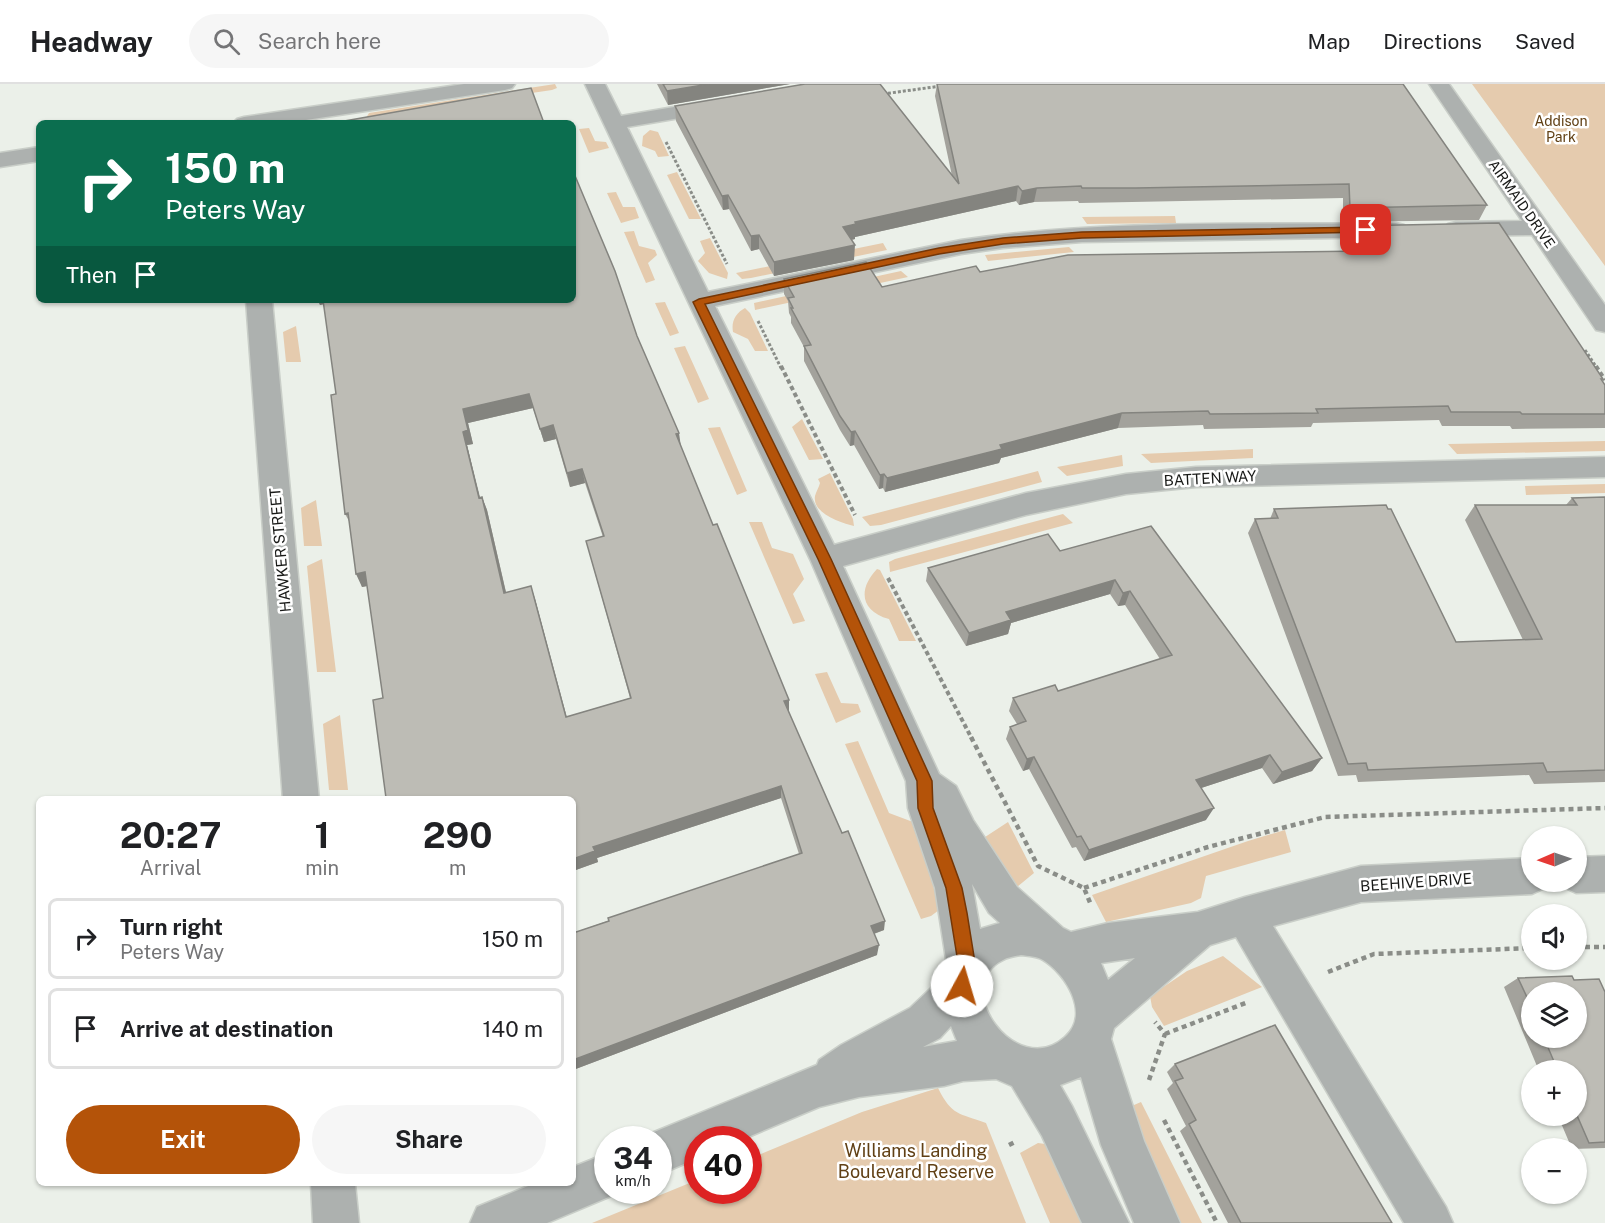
<!DOCTYPE html>
<meta charset="utf-8">
<style>
body{margin:0;font-family:"Public Sans",sans-serif;background:#f6f6f6;color:#202124;height:100vh;display:flex;flex-direction:column;font-size:22px;white-space:nowrap}
*{box-sizing:border-box;margin:0}
p{font-size:20px;color:#757577}
.icon{flex:none;width:33px;height:33px;fill:none;stroke:currentColor;stroke-width:2;stroke-linecap:round;stroke-linejoin:round}
.map{position:relative;flex:1;overflow:hidden}
.panel{position:absolute;left:36px;top:712px;width:540px;height:390px;display:flex;flex-direction:column;background:#fff;border-radius:9px;box-shadow:0 2px 4px #0004}
.panel>*{flex:none}
.hud{position:absolute;left:36px;top:36px;width:540px;height:183px;border-radius:9px;box-shadow:0 2px 4px #0004;background:#0b6e4f;color:#fff;overflow:hidden}
.needle{width:39px;rotate:268deg}
.controls{position:absolute;left:1521px;top:742px;display:grid;gap:12px}
.controls a{display:grid;place-items:center;width:66px;height:66px;border-radius:50%;background:#fff;box-shadow:0 2px 4px #0004;font-size:30px}
.speed{position:absolute;left:594px;top:1042px;display:flex;gap:12px;font-size:30px;font-weight:700;text-align:center}
.speed>*{display:grid;place-content:center;width:78px;height:78px;border-radius:50%;background:#fff;box-shadow:0 2px 4px #0004;line-height:1}
.speed small{font-size:15px;font-weight:400}
.speed .limit{border:9px solid #d22;background:#fff;color:#111}
.pin{position:absolute;display:grid;place-items:center;width:51px;height:51px;color:#fff;margin:-26px;border-radius:12px;box-shadow:0 3px 9px #0006}
.me{position:absolute;width:66px;margin:-33px;rotate:6deg;stroke-linejoin:round;filter:drop-shadow(0 0 4px #0008)}
.turn{display:flex;align-items:center;gap:21px;height:126px;padding:0 30px;font-size:27px}
.turn .icon{width:78px;height:78px;stroke-width:2.5}
.turn b{display:block;font-size:42px;line-height:51px}
.then{display:flex;align-items:center;height:57px;padding:0 30px;background:#0003;gap:12px;font-size:22px}
.eta{display:flex;justify-content:space-evenly;align-items:center;height:102px;text-align:center}
.eta b{font-size:36px;font-weight:700;line-height:42px}
.cta{display:flex;gap:12px;margin-top:auto;padding:12px 30px}
.cta a{flex:1;height:69px;border-radius:36px;background:#b45309;color:#fff;font-size:24px;font-weight:700;line-height:69px;text-align:center}
.cta a+a{background:#f6f6f6;color:#202124}
ul{padding:0;list-style:none}
li{display:flex;align-items:center;gap:18px;height:81px;margin:0 12px 9px;padding:0 18px;border:3px solid #e0e0e0;border-radius:9px}
li div{flex:1}
li b{display:block;font-size:22px}
li em{font-style:normal}
header{display:flex;align-items:center;gap:36px;box-sizing:border-box;height:84px;padding:0 30px;background:#fff;border-bottom:2px solid #e0e0e0}
header strong{font-size:28px}
nav{display:flex;gap:33px;margin-inline-start:auto;font-size:21px}
.search{width:420px;height:54px;background:#f6f6f6;display:flex;align-items:center;gap:15px;box-sizing:border-box;padding:0 21px;border-radius:33px;color:#757577;font-size:22px}
.map>svg:first-child{display:block}
.green{fill:#e5cbae}
.lines{fill:none;stroke-linecap:round;stroke-linejoin:round}
.minor-casing{stroke:#c9cec8;stroke-width:3}
.path-far2{stroke:#8a8d88;stroke-width:3;stroke-dasharray:3 2;stroke-linecap:butt}
.path-far1{stroke:#8a8d88;stroke-width:4;stroke-dasharray:4.5 3;stroke-linecap:butt}
.path{stroke:#8a8d88;stroke-width:4.5;stroke-dasharray:5 4;stroke-linecap:butt}
.minor{fill:#adb1af;fill-rule:evenodd}
.wall{fill:#a3a29c;fill-rule:evenodd}
.shaded-wall{fill:#84847f}
.building{fill:#bdbcb5;stroke:#84847f;stroke-width:1.5;fill-rule:evenodd}
.route{fill:#b45309;stroke:#753606;stroke-width:1.5}
.labels{text-anchor:middle;dominant-baseline:central;stroke-width:5;stroke-linejoin:round;paint-order:stroke}
.far-park-label{font-size:14px;fill:#614015;stroke:#fff}
.far-street-label{font-size:14px;fill:#191a18;stroke:#fff}
.street-label{font-size:15px;fill:#191a18;stroke:#fff}
.near-park-label{font-size:18px;fill:#614015;stroke:#fff}
</style>
<header>
<strong>Headway</strong>
<div class="search"><svg class="icon" aria-label="search" viewBox="0 0 24 24"><circle cx="10" cy="10" r="6"/><path d="M15 15l6 6"/></svg>Search here</div>
<nav><a>Map</a><a>Directions</a><a>Saved</a></nav>
</header>
<div class="map">
<svg width="1605" height="1139" viewBox="0 0 1605 1139">
<rect width="100%" height="100%" fill="#ebf0e9"/>
<!-- green -->
<path class="green" d="M555 0 557 4 552 6 366 34 369 29Z
M1472 0H1605V182Z
M589 44 595 57 606 58 609 64 589 69 579 45Z
M650 46 658 48 669 72 658 73 655 67 642 62 643 52Z
M677 88 701 135H689L667 91Z
M616 108 623 123H635L639 134 621 139 607 109Z
M1175 132 1176 139 1087 140 1082 133Z
M634 147 639 162 655 166 657 171 648 179 655 196 646 199 624 148Z
M710 154 728 189 727 195 709 189 698 177 705 169 700 157Z
M883 159 887 166 751 194 742 195 736 189Z
M1069 163 1074 168 988 177 985 171Z
M901 187 908 193 755 226 754 219Z
M665 218 679 249 670 252 655 219Z
M745 224 750 229 768 267H755L748 255 733 248C731 237 736 229 745 224Z
M296 242 301 278H286L283 248Z
M685 262 709 315 698 319 674 264Z
M802 335 823 375 809 376 792 343Z
M720 343 747 407 737 411 708 344Z
M1605 357V367L1457 370 1448 360Z
M1253 365V374L1151 379 1141 370Z
M1122 371 1123 382 1067 392 1057 383Z
M1038 387 1042 398 881 441 870 442 862 433Z
M830 389 853 435 854 442C842 439 812 430 815 412 816 408 819 403 820 399L818 395Z
M1605 400V409L1526 411 1525 402Z
M316 416 322 462H304L301 424Z
M1063 430 1073 439 890 488 889 478 895 475Z
M749 438H762L772 464 793 470 804 495 793 510 805 537 793 540Z
M322 475 336 588H317L307 482Z
M877 485 880 486 916 557H899L889 535C860 527 858 505 877 485Z
M827 588 841 619 858 620 861 628 836 639 815 590Z
M340 631 348 706H329L323 640Z
M858 657 889 729 913 738 927 775 939 826 931 832 921 835 845 660Z
M1008 738 1034 789 1017 803 982 755Z
M1285 746 1291 768 1206 792 1201 814 1191 819 1106 838 1092 811 1248 757Z
M1223 872 1262 903 1164 942 1152 923 1150 912 1187 887Z
M938 1004C952 1032 959 1029 986 1039L1026 1139H592L697 1096 698 1107H748L749 1075 862 1028Z
M1141 1018 1202 1139H1179L1129 1029 1134 1021Z
M1038 1059 1045 1060 1081 1139H1050L1020 1069Z"/>
<g class="lines">
<!-- minor casing -->
<g class="minor-casing">
<path id="minor" d="M464 0H515L512 4 505 6 286 39H233L237 35 244 33Z
M585 0H605L621 32 721 15 728 17 731 21 728 25 721 27 627 43 708 208 961 156C1104 135 1251 141 1396 139L1404 141 1408 146 1404 151 1396 153 1082 158 1003 164 961 170 715 222 834 461 1026 409 1126 390 1196 383 1605 373V393L1196 403 1126 410 1026 431 843 482 939 690 956 702 973 736 1017 803 1063 844 1071 848 1108 839 1198 828 1245 813 1361 782 1532 774V798H1548L1545 804 1532 810 1361 818 1273 842 1446 1123 1453 1139H1404L1236 853 1210 861 1114 944 1111 955 1144 1057 1180 1139H1134L1101 1061 1081 993 1060 1001 1072 1022 1129 1139H1082L1042 1052 1012 1002 996 995 963 997 944 1002 859 1013 819 1023 741 1056H698V1074L658 1091V1056H641L642 1053 817 981 819 976 841 961 910 924 948 888 935 804 908 724 906 697 810 475ZM972 800 989 829 1000 839 980 845ZM1021 871C1028 872 1037 872 1043 876 1066 890 1091 930 1065 953 1016 997 949 902 1003 876 1008 873 1015 872 1021 871ZM1135 874 1108 896 1101 879ZM951 942 957 957 923 963 940 954Z
M1429 0H1449L1605 221V248L1596 246 1532 151 1456 152 1448 150 1444 145 1448 140 1456 138 1522 137Z
M39 63V77L0 83V69Z
M246 216H272L319 716H283Z
M1605 772V808L1576 809 1563 803 1560 798H1576V773Z
M608 1069V1107H623L547 1139H470L477 1123 533 1100H573V1083Z
M311 1100H355L359 1139H313Z"/>
</g>
<!-- path-far2 -->
<path class="path-far2" d="M883 10 941 2
M666 58 727 180
M758 237 781 284
M1585 266 1597 284"/>
<!-- path-far1 -->
<path class="path-far1" d="M781 282 855 431
M1596 282 1605 296
M888 494 972 655"/>
<!-- path -->
<path class="path" d="M971 653 1038 782 1084 804 1091 821
M1084 804 1208 763 1325 733 1605 724
M1576 863H1605
M1328 888 1374 870 1532 864
M1165 950 1248 918
M1149 996 1165 950 1155 938
M1164 1036 1217 1139
M1009 1061 1017 1057"/>
<!-- minor -->
<use href="#minor" class="minor"/>
</g>
<!-- wall -->
<path class="wall" d="M657 0H790L668 21Z
M937 0H1403L1487 121 1479 136 1343 138V114L1132 118 1079 119 1078 117 1034 118 1019 121 1016 117 855 153V155L852 156 854 176 774 192 759 165 751 167 729 125 723 126 676 37 675 22 952 92 935 12Z
M1352 142 1603 295 1602 297 1605 301V344L1512 345 1510 342H1442L1439 336 1313 339 1311 343 1204 345 1203 341 1118 344 1001 374 999 379 885 408 883 404 879 405 854 361 850 362 840 346 804 277V263L791 239V233L789 229 788 217 784 210V195L882 203 980 188 1351 167 1346 157Z
M318 216 637 252 680 361 788 628 884 846 874 850 877 871 573 986V849L799 770 781 714 597 774 598 778 573 787V716L386 714 383 614 367 502 362 503 349 437 345 430 336 310 324 220 320 221ZM533 324 544 358 556 355 570 403 585 399 603 453 586 457 630 614 566 633 535 515 506 508 487 426 482 413H480L467 361 473 360 468 339Z
M1605 413V698L1534 700 1529 691 1358 698 1356 691 1338 692 1248 449 1255 435H1270L1274 425 1456 558 1523 556 1465 436 1475 421H1566L1572 414Z
M1151 442 1322 674 1312 687 1273 700 1262 684 1201 704 1206 736 1084 777 1076 763 1072 764 1029 685 1023 687 1006 655 1010 643 1017 640 1009 627 1013 614 1058 607 1160 575 1125 521 1118 522 1110 510 1011 539 1008 550 966 562 926 497 928 484 1060 467Z
M1518 894 1574 896 1605 908V1064L1572 1065 1558 1032H1576V987H1539L1504 903ZM1532 909 1576 954H1532Z
M1175 980 1392 1139H1228L1180 1047 1186 1042 1167 1005 1173 999 1167 988Z"/>
<!-- shaded-wall -->
<path class="shaded-wall" d="M709 0H790L668 21 667 7Z
M1018 102 1016 117 855 153V155L843 157V143L855 138Z
M1037 104 1034 118 1019 121 1022 107Z
M728 111 729 125 723 126 722 112Z
M759 151V165L751 167V152Z
M855 161 854 176 774 192V178Z
M318 216H326L328 219 320 221Z
M529 310 533 324 468 339 473 360 467 361 483 427 479 414 463 348V325Z
M1122 329 1118 344 1001 374 999 379 885 408 887 394 1000 361Z
M553 341 556 355 544 358 540 345Z
M855 347 854 361 850 362 851 348Z
M679 349 681 363 676 350Z
M582 385 585 399 570 403 567 389Z
M884 390 883 404 879 405 880 391Z
M482 413 487 426 509 522 504 509Z
M365 488 372 501 362 503 356 490Z
M1115 496 1110 510 1011 539 1008 550 966 562 969 549 1006 528Z
M531 502 535 515 570 645 566 633Z
M1130 507 1125 521 1118 522 1123 509Z
M789 616V628L784 630V617Z
M1270 671 1262 684 1189 708 1196 696Z
M1034 673 1029 685 1023 687 1027 675Z
M1322 674 1312 687 1273 700 1282 688Z
M781 702V714L597 774 598 778 573 787V775L593 763Z
M1214 724 1206 736 1084 777 1089 766Z
M885 837 884 846 870 851 871 842Z
M879 861 877 871 573 986V976Z"/>
<!-- building -->
<path class="building" d="M663 0H709L667 7Z
M805 0H880L959 100 937 0H1403L1487 121 1350 124 1349 100 1136 104H1082L1081 102 1037 104 1022 107 1018 102 855 138 856 140 843 143 855 161 774 178 759 151 751 152 728 111 722 112 675 22Z
M531 4 544 39H333Z
M573 87 615 187 637 252 679 349 676 350 713 441 717 440 789 616 784 617 842 749 848 747 885 837 871 842 879 861 573 976V849L609 837 608 834 802 769 781 702 593 763 595 767 573 775V716H382L386 714 373 616 383 614 365 488 356 490 348 429 345 430 331 311 336 310 323 216H573ZM529 310 540 345 553 341 567 389 582 385 604 452 586 457 631 614 566 633 531 502 504 509 482 413 479 414 463 348 468 346 463 325Z
M1499 139 1603 295H1601L1605 301V330H1522L1520 328H1451L1448 322 1316 325 1318 329 1210 330 1208 327 1122 329 1000 361 1002 365 887 394 884 390 880 391 855 347 851 348 840 332 804 262 811 261 791 224H793L788 214 794 213 784 195 866 178 882 203 976 182 980 188 1068 171 1365 167 1352 142Z
M1605 413V686L1547 688 1543 679 1368 686 1366 679 1348 680 1255 435 1278 434 1274 425 1386 421 1388 425H1391L1456 558 1542 555 1475 421H1577L1572 414Z
M1151 442 1322 674 1282 688 1270 671 1196 696 1214 724 1089 766 1081 752 1077 753 1034 673 1027 675 1010 643 1026 637 1013 614 1055 601 1058 607 1172 571 1130 507 1123 509 1115 496 1006 528 1011 536 969 549 928 484 1048 450 1060 467Z
M1572 892 1574 896 1599 895 1605 908V1058L1589 1059 1576 1029V987H1558L1544 954H1576V909H1532V924L1518 894Z
M1275 941 1392 1139H1241L1189 1040 1196 1036 1175 997 1183 994 1175 980Z"/>
<!-- route -->
<path class="route" d="M1366 143 1370 144V148L1082 154 1003 160 939 170 705 220 831 475 932 697 933 724 962 804 967 829 976 885 968 908 962 910 956 908 954 902 959 885 950 829 946 804 918 724 917 697 818 475 693 218 699 215 939 164 1003 154 1082 148Z"/>
<g class="labels">
<!-- far-park labels -->
<g class="far-park-label">
<text x="1561" y="37">Addison<tspan x="1561" dy="16">Park</tspan></text>
</g>
<!-- far-street labels -->
<g class="far-street-label">
<text transform="translate(1522 120) rotate(55)">AIRMAID DRIVE</text>
</g>
<!-- street labels -->
<g class="street-label">
<text transform="translate(1210 394) rotate(-3)">BATTEN WAY</text>
<text transform="translate(280 466) rotate(-95)">HAWKER STREET</text>
<text transform="translate(1416 798) rotate(-4)">BEEHIVE DRIVE</text>
</g>
<!-- near-park labels -->
<g class="near-park-label">
<text x="916" y="1066">Williams Landing<tspan x="916" dy="21">Boulevard Reserve</tspan></text>
</g>
</g>
</svg>
<div class="controls">
<a><svg class="needle" viewBox="-14 -14 28 28"><path d="M0-13l5 13h-10z" fill="#e53935"/><path d="M0 13l5-13h-10z" fill="#757577"/></svg></a>
<a><svg class="icon" aria-label="sound" viewBox="0 0 24 24"><path d="M4 9h4l5-4v14l-5-4H4zM17 9q2 3 0 6"/></svg></a>
<a><svg class="icon" aria-label="layers" viewBox="0 0 24 24"><path d="M12 4l9 5-9 5-9-5zM3 14l9 5 9-5"/></svg></a>
<a>+</a>
<a>−</a>
</div>
<div class="speed"><div>34<small>km/h</small></div><div class="limit">40</div></div>
<div class="pin" style="left:1366px;top:146px;background:#d93025"><svg class="icon" aria-label="arrive" viewBox="0 0 24 24"><path d="M6 21V4h12l-3 4 3 4H6"/></svg></div>
<svg class="me" style="left:962px;top:902px" viewBox="-20 -20 40 40"><circle r="19" fill="#fff"/><path d="M0-13L10 11 0 6-10 11z" fill="#b45309"/></svg>
<div class="hud">
<div class="turn"><svg class="icon" aria-label="right" viewBox="0 0 24 24"><path d="M7 20v-9h11M14 6l5 5-5 5"/></svg><div><b>150 m</b>Peters Way</div></div>
<div class="then">Then<svg class="icon" aria-label="arrive" viewBox="0 0 24 24"><path d="M6 21V4h12l-3 4 3 4H6"/></svg></div>
</div>
<section class="panel">
<div class="eta">
<div><b>20:27</b><p>Arrival</p></div>
<div><b>1</b><p>min</p></div>
<div><b>290</b><p>m</p></div>
</div>
<ul>
<li><svg class="icon" aria-label="right" viewBox="0 0 24 24"><path d="M7 20v-9h11M14 6l5 5-5 5"/></svg><div><b>Turn right</b><p>Peters Way</p></div><em>150 m</em></li>
<li><svg class="icon" aria-label="arrive" viewBox="0 0 24 24"><path d="M6 21V4h12l-3 4 3 4H6"/></svg><div><b>Arrive at destination</b></div><em>140 m</em></li>
</ul>
<div class="cta"><a>Exit</a><a>Share</a></div>
</section>
</div>
